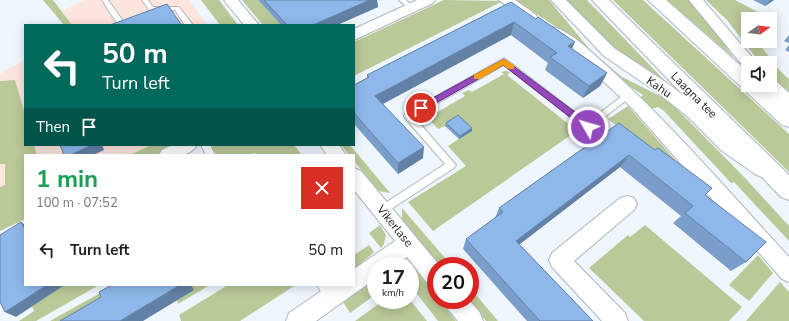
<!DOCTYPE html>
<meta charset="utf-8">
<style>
body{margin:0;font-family:"Nunito Sans",sans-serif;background:#f6f6f6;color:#202124;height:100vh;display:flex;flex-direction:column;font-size:15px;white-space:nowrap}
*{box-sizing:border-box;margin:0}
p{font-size:13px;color:#757577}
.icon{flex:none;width:22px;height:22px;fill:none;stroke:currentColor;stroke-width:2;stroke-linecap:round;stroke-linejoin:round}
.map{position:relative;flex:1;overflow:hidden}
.sheet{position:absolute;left:24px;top:154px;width:331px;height:132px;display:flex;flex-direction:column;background:#fff;border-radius:0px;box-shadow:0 2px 10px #0003}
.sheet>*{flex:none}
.banner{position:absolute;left:24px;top:24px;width:331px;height:122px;border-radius:0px;box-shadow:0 2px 10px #0003;background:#00695c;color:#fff;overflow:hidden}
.needle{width:26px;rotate:76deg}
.controls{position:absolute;left:741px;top:12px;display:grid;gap:8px}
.controls a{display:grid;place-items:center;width:36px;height:36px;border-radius:0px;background:#fff;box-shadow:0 2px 10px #0003;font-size:20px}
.speed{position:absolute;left:367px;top:257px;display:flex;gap:8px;font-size:20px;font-weight:700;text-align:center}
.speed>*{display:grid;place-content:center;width:52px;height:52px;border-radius:50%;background:#fff;box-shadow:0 2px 10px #0003;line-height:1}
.speed small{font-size:10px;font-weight:400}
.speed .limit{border:6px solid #d22;background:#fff;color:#111}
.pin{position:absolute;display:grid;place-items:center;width:34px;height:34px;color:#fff;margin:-17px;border:2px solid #fff;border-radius:50%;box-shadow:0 1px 4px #0007}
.me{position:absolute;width:44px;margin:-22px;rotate:308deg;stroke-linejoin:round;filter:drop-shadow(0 0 3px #0008)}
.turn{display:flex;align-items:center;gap:14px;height:84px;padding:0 12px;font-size:18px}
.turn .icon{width:52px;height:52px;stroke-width:2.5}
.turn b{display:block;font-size:28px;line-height:34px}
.then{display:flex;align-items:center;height:38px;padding:0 12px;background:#0003;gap:8px;font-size:15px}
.round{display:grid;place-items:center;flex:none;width:42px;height:42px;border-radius:0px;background:#f6f6f6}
.headline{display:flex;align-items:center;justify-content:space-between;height:68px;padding:0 12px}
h1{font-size:24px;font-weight:700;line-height:30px;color:#1e9e55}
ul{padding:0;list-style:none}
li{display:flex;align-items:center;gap:12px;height:56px;padding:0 12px}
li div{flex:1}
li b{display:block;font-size:15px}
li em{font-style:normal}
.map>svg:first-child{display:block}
.education{fill:#fee5dd}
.green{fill:#bac998}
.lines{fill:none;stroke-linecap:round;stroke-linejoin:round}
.lane-casing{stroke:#aeb6bf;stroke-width:2}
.street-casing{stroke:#aeb6bf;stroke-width:2}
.primary-casing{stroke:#aeb6bf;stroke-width:2}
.lane{fill:#fff;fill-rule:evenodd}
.street{fill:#fff;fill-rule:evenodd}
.primary{fill:#fff;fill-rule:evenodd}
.wall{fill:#7a9ec9}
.shaded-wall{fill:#6381a4}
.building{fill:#8eb8ea;stroke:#6381a4}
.route{fill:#9349bb;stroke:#602f7a}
.slow{fill:#f59e0b}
.labels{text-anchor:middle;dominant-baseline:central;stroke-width:4;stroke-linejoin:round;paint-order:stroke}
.street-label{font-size:12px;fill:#202327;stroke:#fff}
</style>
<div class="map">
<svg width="789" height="321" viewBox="0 0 789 321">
<rect width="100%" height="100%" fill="#eff6fe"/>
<!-- education -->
<path class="education" d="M85 0H189L207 25H72L62 11Z
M25 59V145H152L131 155H25L0 217V74Z"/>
<!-- green -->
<path class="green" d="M43 0H53L72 25H64Z
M201 0H219L238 25H220Z
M242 0H258L281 25H263Z
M444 0 503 1 354 76V42Z
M515 0H549L592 52 622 77 660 96 676 108 746 179 789 226V241L734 182 731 183 664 111 658 107 651 109 640 98 643 95 609 73 570 36Z
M564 0H587L670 86 625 60Z
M613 0H643L789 134V172Z
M667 0H689L716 32 734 58Z
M706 0H735L773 20 770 22V19H748V41H757L781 72 789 79V92L770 74V63H760L727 20Z
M506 71 510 72 507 75 571 126 576 124 581 128 433 231 408 202 466 166 448 146 471 131 445 126 438 129 429 119 424 121V118L426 115 429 117 465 96 462 93 469 90 472 92 504 74 501 72Z
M15 80 25 114V145H34L37 155H25V219L0 231V187L5 185V164H0V81Z
M628 106 676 161 669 166 608 119Z
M151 145H170C161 158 144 155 130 155Z
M213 145H294L302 155H257L255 153 250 155H217L212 148Z
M341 145H350L390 193 379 191 354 161V155H349Z
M402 208 452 266H440L404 223 402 219Z
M380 225 386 235 384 244 381 248 369 233Z
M645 225 742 307 729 321H644L589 268 628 235 630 237Z
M369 245 374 252 354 270V255Z
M758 255 773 273 749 301 729 285Z
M405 264 415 269 436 296V300H439L456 321H438L410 285V266H395Z
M376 277V294L350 313 343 302Z
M780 282 789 292V321H746Z
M62 285H99L36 321H19L34 311 32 306Z
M191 285H210L178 304 177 300Z
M228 285H293L294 286 240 321H181L179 315Z
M109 288 87 321H50Z
M470 288 498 321H486L469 300H470Z
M384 300H410L427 321H355Z"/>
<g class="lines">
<!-- lane casing -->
<g class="lane-casing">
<path id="lane" d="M102 0H108L123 21 130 20V24L118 25Z
M142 0H148L153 7H179L193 25H185L175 10H149Z
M399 0H406L414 8 413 9H409Z
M504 58 588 122 626 93H632L633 95 588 130 504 65 414 117 456 165 454 168 385 213 382 214 379 213 377 210 379 207 445 164 405 118 404 116 405 114Z
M201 145H210L215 155H206Z
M317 285H328L336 298 335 302 331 303 327 302Z"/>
</g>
<!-- street casing -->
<g class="street-casing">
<path id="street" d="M224 0H238L259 25H244Z
M417 0H435L433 3 354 40V29Z
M499 0H515L535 14 537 17 535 20 530 21 525 20Z
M551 0H566L614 48 670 85 699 108 734 141 767 164 770 169 767 174 761 177 755 174 722 151 687 116 658 93 604 56Z
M689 0H703L757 63H748V68L744 67Z
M553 27C572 32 592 53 607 66 672 125 729 192 789 257V282L782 279 632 108 573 53 548 35 546 32 548 29Z
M770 79 776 81 789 93V108C779 105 767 94 762 85H770Z
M172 145H197C190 158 172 155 159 155L162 150Z
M320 145H339L346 155H327Z
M354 168 361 171 440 266H436V287L428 284 407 257 393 266H376V278L316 321H286L289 313 330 285H354V269L395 241 354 190Z
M627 196 634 198 637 204 634 210 574 261 625 313 628 321H602L552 267 549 260 552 253 620 198Z
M444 300H469L480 313 483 321H458L447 308Z"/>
</g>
<!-- primary casing -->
<g class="primary-casing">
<path id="primary" d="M592 0H609L789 175V200L781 197Z
M648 0H666L748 72V85H764L789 107V127L782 125Z"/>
</g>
<!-- lane -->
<use href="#lane" class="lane"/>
<!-- street -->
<use href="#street" class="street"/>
<!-- primary -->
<use href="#primary" class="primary"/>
</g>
<!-- wall -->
<path class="wall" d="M258 0H377L378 7 337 25H281Z
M753 0H774L765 6Z
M511 2 572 49 607 73 600 86 583 98 545 70 548 63 511 35 383 104 423 158 398 174 354 124V85L367 78V75Z
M789 35V43L784 41Z
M789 45V52L785 50Z
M446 123 472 131 459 139 445 126Z
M619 123 705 195 746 262 731 271 673 223 681 216 620 167 519 244 593 321H527L463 249 466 239 495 218 499 208Z"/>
<!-- shaded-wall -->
<path class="shaded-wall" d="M370 0H377L378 7 337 25H313Z
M770 0H774L765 6Z
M514 22 511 35 375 108V96Z
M575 42 569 55 568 46Z
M607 73 600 86 583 98 589 86Z
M472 128V131L459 139 460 136Z
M92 145H102L104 150 93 155H70Z
M424 147 423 158 398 174V163Z
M629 155 620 167 511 251 516 241Z
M21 222 25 225V229Z
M47 285H62L63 286 16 317 5 312Z
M180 285H191L194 290 143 321H120Z"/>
<!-- building -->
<path class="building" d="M264 0H370L313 25H287Z
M511 2 536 19 538 17 575 42 568 46 607 73 589 86 550 57 557 53 514 22 375 96 424 147 398 163 354 113V85L369 77 367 75Z
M167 4 181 24 178 25H110Z
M458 115 472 128 460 136 446 123Z
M619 123 655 150 658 148 712 188 705 195 766 242 746 262 685 213 693 206 629 155 516 241 593 321H540L466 239 503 212 499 208Z
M60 145H92L70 155H64Z
M21 222 25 229V285H47L5 312 0 302V235Z
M112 285H180L120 321H60L101 297 99 292Z"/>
<!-- route -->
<path class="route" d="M504 59 591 124 592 127 591 129H585L503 65 424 110H418L417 108 418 106Z"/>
<!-- slow -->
<path class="slow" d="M504 59 514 65V69H508L503 65 480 79H474V75Z"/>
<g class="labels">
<!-- street labels -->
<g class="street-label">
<text transform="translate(659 87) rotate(34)">Kahu</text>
<text transform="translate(694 95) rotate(45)">Laagna tee</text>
<text transform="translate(395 226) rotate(51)">Vikerlase</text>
</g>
</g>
</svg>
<div class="controls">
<a><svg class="needle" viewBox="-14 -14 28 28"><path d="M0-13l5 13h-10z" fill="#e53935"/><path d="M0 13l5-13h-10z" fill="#757577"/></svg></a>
<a><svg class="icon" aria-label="sound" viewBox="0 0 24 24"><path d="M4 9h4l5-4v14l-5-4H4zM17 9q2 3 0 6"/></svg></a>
</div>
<div class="speed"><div>17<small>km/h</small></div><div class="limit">20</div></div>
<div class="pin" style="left:421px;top:108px;background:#d93025"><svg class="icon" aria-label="arrive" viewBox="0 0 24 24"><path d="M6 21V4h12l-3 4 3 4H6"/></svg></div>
<svg class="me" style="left:588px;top:127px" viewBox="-20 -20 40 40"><circle r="17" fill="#9349bb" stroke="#fff" stroke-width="3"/><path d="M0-11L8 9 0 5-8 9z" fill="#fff"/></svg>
<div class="banner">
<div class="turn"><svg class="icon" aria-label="left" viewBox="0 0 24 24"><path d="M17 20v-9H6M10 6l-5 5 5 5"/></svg><div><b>50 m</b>Turn left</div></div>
<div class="then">Then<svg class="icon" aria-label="arrive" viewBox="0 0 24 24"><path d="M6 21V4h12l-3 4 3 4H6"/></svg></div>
</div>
<section class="sheet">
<div class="headline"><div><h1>1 min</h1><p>100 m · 07:52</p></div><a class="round" style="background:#d93025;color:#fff"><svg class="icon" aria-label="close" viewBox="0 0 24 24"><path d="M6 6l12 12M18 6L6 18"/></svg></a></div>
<ul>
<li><svg class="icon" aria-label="left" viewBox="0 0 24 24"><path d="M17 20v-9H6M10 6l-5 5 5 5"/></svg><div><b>Turn left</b></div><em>50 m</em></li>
</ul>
</section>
</div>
